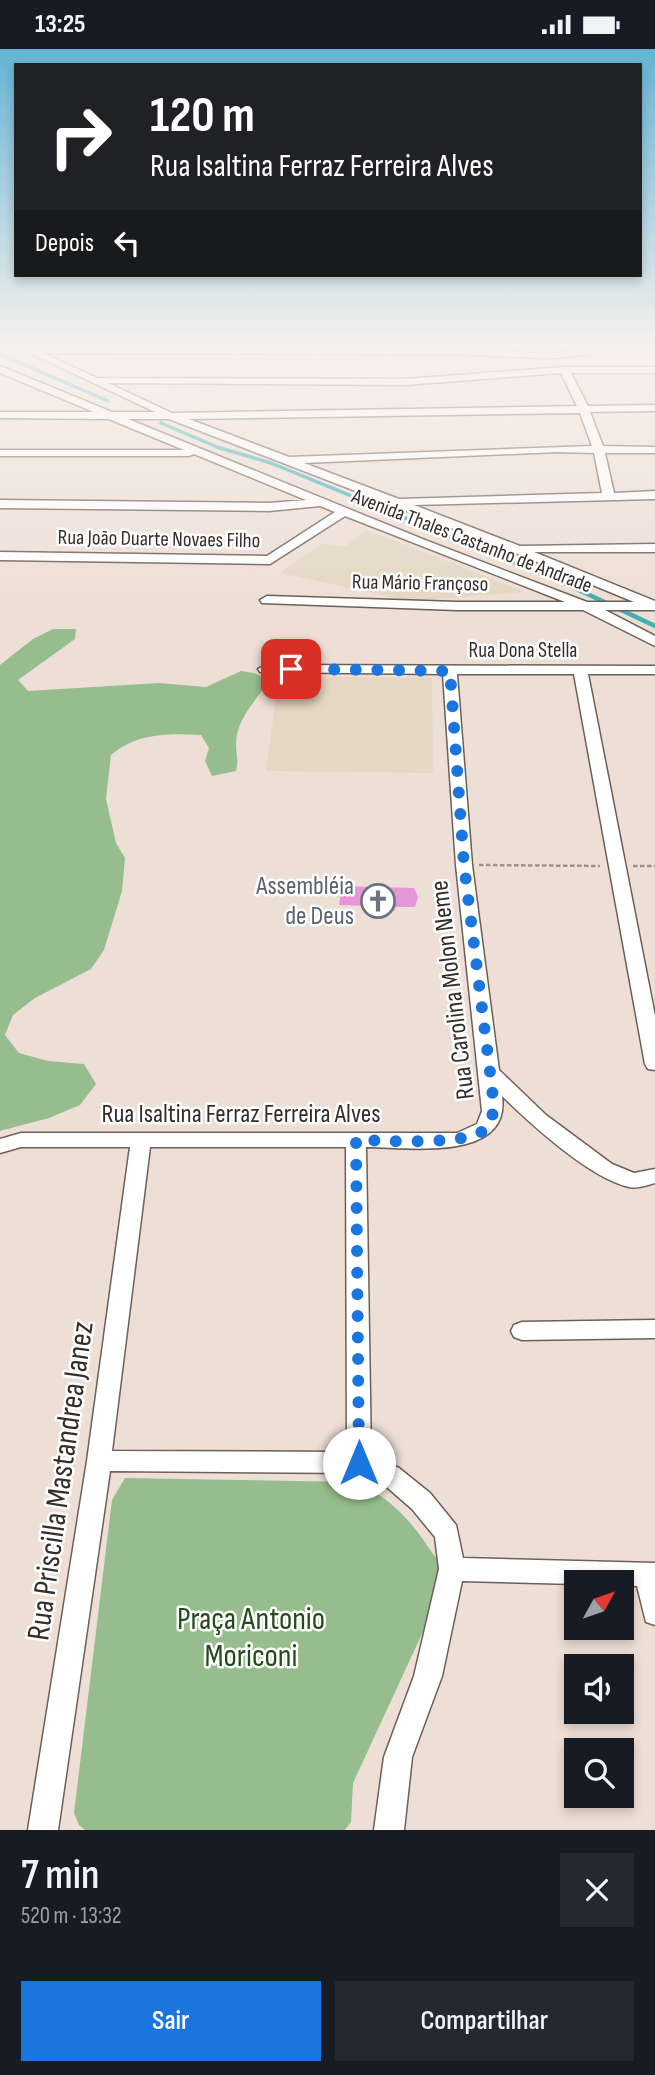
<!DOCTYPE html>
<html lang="pt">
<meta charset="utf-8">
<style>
body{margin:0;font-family:"Sofia Sans Condensed",sans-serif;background:#242831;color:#f1f3f6;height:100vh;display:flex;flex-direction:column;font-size:26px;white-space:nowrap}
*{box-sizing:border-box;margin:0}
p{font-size:23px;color:#9ea1a6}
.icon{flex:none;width:38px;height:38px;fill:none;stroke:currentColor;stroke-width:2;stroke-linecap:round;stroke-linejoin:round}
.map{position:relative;height:1781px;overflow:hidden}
.sheet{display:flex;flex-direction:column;background:#171b24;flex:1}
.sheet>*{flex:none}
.banner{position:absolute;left:14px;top:14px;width:628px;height:214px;border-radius:0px;box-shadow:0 4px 10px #0003;background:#202124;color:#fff;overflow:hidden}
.needle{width:46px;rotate:50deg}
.tools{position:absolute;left:564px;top:1521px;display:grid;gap:14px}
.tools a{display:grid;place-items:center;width:70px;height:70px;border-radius:0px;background:#171b24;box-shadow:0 4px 10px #0003;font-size:35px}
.pin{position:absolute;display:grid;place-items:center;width:60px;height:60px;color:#fff;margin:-30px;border-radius:14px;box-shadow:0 4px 10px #0006}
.me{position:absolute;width:77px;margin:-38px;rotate:0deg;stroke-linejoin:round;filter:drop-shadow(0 0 5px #0008)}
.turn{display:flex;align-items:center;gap:24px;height:147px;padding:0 21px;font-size:32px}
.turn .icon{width:91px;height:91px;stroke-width:2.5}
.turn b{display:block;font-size:49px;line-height:60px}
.then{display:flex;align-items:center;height:66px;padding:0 21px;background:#0003;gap:14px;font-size:26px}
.round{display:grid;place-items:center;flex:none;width:74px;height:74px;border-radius:0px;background:#242831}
.overview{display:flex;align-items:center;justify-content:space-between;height:119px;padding:0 21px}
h1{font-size:42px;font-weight:600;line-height:52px}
.cta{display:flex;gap:14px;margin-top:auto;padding:14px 21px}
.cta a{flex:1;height:80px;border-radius:0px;background:#1b75df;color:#fff;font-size:28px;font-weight:600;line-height:80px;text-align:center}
.cta a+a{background:#242831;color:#f1f3f6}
.status{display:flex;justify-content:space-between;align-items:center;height:49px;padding:0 35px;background:#171b24;direction:ltr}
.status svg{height:19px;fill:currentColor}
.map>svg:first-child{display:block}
.education{fill:#e4d7c3}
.green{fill:#97bd8e}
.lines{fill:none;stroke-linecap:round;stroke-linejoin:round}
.stream-far1{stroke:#3eb1b5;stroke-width:3.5}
.stream{stroke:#3eb1b5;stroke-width:4.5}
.building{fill:#e697d8}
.service-casing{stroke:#6c5f58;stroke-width:8}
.minor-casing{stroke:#6c5f58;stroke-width:3}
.path{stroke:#9b9089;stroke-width:2.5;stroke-dasharray:4.5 2.5;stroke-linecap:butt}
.service{stroke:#fff;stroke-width:5}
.minor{fill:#fff;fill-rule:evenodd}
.route{stroke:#1b75df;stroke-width:12;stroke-dasharray:0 21.6}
.labels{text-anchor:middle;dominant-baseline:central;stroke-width:5;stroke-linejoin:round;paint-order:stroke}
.far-street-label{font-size:21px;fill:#342e2b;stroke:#fff}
.worship-label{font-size:26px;fill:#5b616d;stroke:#fff;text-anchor:end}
.street-label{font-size:26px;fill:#342e2b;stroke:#fff}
.near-street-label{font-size:32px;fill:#342e2b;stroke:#fff}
.near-park-label{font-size:32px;fill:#214b17;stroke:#fff}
</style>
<div class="status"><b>13:25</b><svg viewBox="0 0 49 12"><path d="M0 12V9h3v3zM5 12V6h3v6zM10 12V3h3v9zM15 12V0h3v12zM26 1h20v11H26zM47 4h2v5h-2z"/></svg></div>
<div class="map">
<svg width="655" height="1781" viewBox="0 0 655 1781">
<rect width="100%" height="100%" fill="#eedfd6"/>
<!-- education -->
<path class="education" d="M366 480 525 543 411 552 280 524 321 495 346 497Z
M279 627 432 629 433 724 266 722Z"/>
<!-- green -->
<path class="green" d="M53 580H76L75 590 18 631 28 642 159 634 206 638 241 622 254 624 270 632C256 650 236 671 236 695 236 706 239 711 236 722L212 727 205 712 209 699 201 686C168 684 137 684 111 706L106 750 116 794 125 809 122 842 104 901 91 920 35 949 13 966 5 986 19 1004 48 1012 84 1015 96 1035 80 1056 49 1069 0 1082V616L33 590Z
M125 1429 353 1433C382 1443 404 1464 422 1489 433 1504 435 1511 452 1520L353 1734 351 1773 345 1781H85L79 1776 74 1764 112 1451Z"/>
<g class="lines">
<!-- stream-far1 -->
<path class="stream-far1" d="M0 305 108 352
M161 374 217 398 271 414 566 535"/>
<!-- stream -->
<path class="stream" d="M562 533 655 577"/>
</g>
<!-- building -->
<path class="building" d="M342 837 414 839 418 848 415 858H396L394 862H367V857L339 856Z"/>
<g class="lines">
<!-- service casing -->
<g class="service-casing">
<path id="service" d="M443 302 548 307 590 303"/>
</g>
<!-- minor casing -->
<g class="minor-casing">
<path id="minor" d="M19 299H444L448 302 443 305 43 304 97 329 405 330 564 318H655V324H571L588 357 655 356V362L590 363 603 397 655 398V404H605L614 444 655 442V450L414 456 520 497 655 495V503H534L655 552V561H605L655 587V597L583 561H457L262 554 260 551 267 547 457 553H565L345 467 270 515 0 511V503L267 507 335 463 320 457 269 462 0 459V451L269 454 306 451 194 405 189 407H0V401H184L109 370 0 369V363H94L0 324V317L112 363H155ZM561 324 577 357 172 364 108 334 405 336ZM580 364 592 397 289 408 189 370ZM128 370H169L503 499 634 553H587L425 491ZM557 403 594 404 602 444 399 450 304 414Z
M265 616 655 617V625H588L655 967V1021L648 1020 645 1015 574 625H457L472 816 499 1021 546 1066 612 1115 634 1124 655 1120V1134C647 1136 637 1140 629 1138 589 1129 531 1075 502 1047 511 1114 407 1098 366 1098L371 1408 399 1419 430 1444 456 1476 463 1509 655 1514V1576L646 1573 637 1537H621V1533H576V1535L462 1532 442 1627 412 1708 404 1781H374L384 1708 414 1627 439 1520 435 1488 412 1460 381 1433 358 1424 110 1422 58 1781H28L87 1412 130 1098H21L0 1104V1090L21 1084H457L477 1075 482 1062 456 816 443 625 260 623 258 620ZM150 1098H346L347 1403 112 1402Z
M655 1271V1289L522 1291 514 1288 511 1282 514 1276 522 1273Z"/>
</g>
<!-- path -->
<path class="path" d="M479 816 600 817
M633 817H655"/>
<!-- service -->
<use href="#service" class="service"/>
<!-- minor -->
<use href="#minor" class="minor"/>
</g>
<!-- sky -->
<linearGradient id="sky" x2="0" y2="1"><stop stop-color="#64b3d4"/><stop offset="0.54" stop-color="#f7f1ed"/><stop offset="1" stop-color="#f7f1ed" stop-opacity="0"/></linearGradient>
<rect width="655" height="549" fill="url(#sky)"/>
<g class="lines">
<!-- route -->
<path class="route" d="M291 620 450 622 464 816 492 1039C493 1051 495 1065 489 1076 477 1099 381 1091 356 1091L359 1414"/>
</g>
<!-- icons -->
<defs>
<g id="church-ring" transform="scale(1.75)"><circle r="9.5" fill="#fff" stroke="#6b7280" stroke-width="1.5"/><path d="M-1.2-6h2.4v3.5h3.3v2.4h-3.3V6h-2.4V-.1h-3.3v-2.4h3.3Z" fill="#6b7280"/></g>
</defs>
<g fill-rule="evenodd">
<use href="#church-ring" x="378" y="852"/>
</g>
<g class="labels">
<!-- far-street labels -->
<g class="far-street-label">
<text transform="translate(159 490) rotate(1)">Rua João Duarte Novaes Filho</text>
<text transform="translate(472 492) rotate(21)">Avenida Thales Castanho de Andrade</text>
<text transform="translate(420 534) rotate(1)">Rua Mário Françoso</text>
<text x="523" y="601">Rua Dona Stella</text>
</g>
<!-- worship labels -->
<g class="worship-label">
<text x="354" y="837">Assembléia<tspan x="354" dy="30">de Deus</tspan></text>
</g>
<!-- street labels -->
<g class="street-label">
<text transform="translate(453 941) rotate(-97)">Rua Carolina Molon Neme</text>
<text x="241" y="1065">Rua Isaltina Ferraz Ferreira Alves</text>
</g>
<!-- near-street labels -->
<g class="near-street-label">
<text transform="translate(61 1432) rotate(-82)">Rua Priscilla Mastandrea Janez</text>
</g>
<!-- near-park labels -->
<g class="near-park-label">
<text x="251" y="1570">Praça Antonio<tspan x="251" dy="37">Moriconi</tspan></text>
</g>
</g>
</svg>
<div class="tools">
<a><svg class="needle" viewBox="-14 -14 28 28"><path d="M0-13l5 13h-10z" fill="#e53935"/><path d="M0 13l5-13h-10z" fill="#9ea1a6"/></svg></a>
<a><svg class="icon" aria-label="sound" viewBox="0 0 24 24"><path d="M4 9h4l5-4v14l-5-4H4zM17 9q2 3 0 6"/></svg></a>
<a><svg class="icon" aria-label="search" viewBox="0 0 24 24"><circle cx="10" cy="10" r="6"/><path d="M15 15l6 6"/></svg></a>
</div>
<div class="pin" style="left:291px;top:620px;background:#d93025"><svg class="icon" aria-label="arrive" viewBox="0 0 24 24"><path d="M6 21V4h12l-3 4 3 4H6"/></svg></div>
<svg class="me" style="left:359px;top:1414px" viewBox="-20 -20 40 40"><circle r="19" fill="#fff"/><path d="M0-13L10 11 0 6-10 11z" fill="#1b75df"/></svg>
<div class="banner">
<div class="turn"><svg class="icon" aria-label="right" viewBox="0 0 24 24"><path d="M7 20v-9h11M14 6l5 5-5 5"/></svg><div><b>120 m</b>Rua Isaltina Ferraz Ferreira Alves</div></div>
<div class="then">Depois<svg class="icon" aria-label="left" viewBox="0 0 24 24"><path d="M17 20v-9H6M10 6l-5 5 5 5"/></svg></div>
</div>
</div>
<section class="sheet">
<div class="overview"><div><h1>7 min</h1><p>520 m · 13:32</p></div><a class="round"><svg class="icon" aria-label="close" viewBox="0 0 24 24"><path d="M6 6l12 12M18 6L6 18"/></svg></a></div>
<div class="cta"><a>Sair</a><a>Compartilhar</a></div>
</section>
